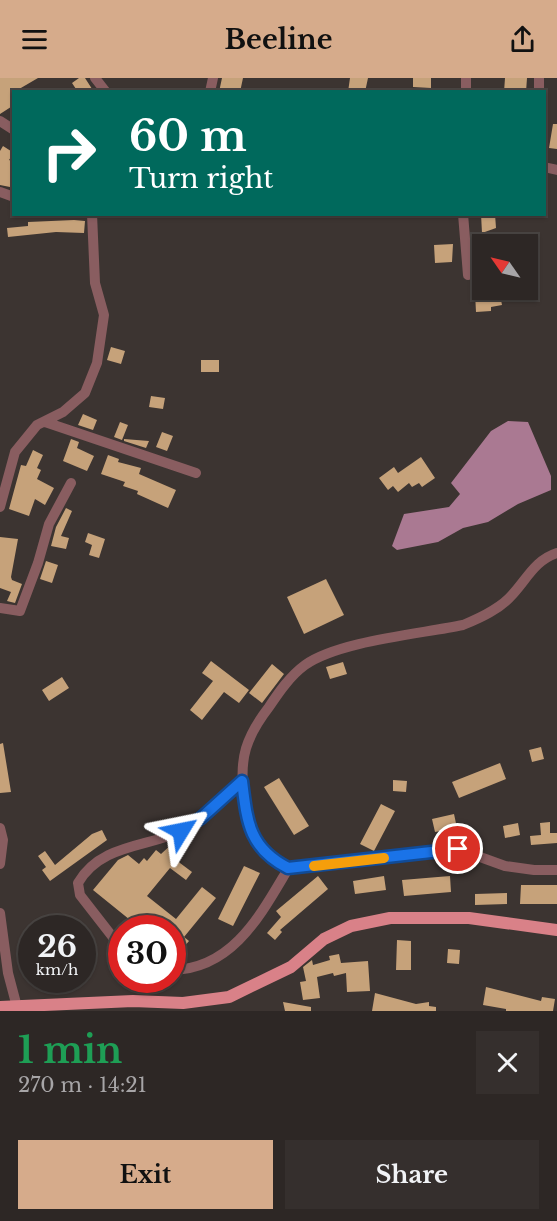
<!DOCTYPE html>
<meta charset="utf-8">
<style>
body{margin:0;font-family:"Libre Baskerville",serif;background:#352f2d;color:#f1f3f6;height:100vh;display:flex;flex-direction:column;font-size:22px;white-space:nowrap}
*{box-sizing:border-box;margin:0}
p{font-size:20px;color:#a7a5a7}
.icon{flex:none;width:33px;height:33px;fill:none;stroke:currentColor;stroke-width:2;stroke-linecap:round;stroke-linejoin:round}
.map{position:relative;height:933px;overflow:hidden}
.details{display:flex;flex-direction:column;background:#2d2725;flex:1}
.details>*{flex:none}
.top-card{position:absolute;left:12px;top:12px;width:534px;height:126px;border-radius:0px;box-shadow:0 2px 4px #0004,0 0 0 2px #484442;background:#00695c;color:#fff;overflow:hidden}
.needle{width:39px;rotate:304deg}
.buttons{position:absolute;left:472px;top:156px;display:grid;gap:12px}
.buttons a{display:grid;place-items:center;width:66px;height:66px;border-radius:0px;background:#2d2725;box-shadow:0 2px 4px #0004,0 0 0 2px #484442;font-size:30px}
.speed{position:absolute;left:18px;top:837px;display:flex;gap:12px;font-size:30px;font-weight:700;text-align:center}
.speed>*{display:grid;place-content:center;width:78px;height:78px;border-radius:50%;background:#2d2725;box-shadow:0 2px 4px #0004,0 0 0 2px #484442;line-height:1}
.speed small{font-size:15px;font-weight:400}
.speed .limit{border:9px solid #d22;background:#fff;color:#111}
.pin{position:absolute;display:grid;place-items:center;width:51px;height:51px;color:#fff;margin:-26px;border:3px solid #fff;border-radius:50%;box-shadow:0 2px 6px #0007}
.me{position:absolute;width:66px;margin:-33px;rotate:55deg;stroke-linejoin:round;filter:drop-shadow(0 0 4px #0008)}
.turn{display:flex;align-items:center;gap:21px;height:126px;padding:0 18px;font-size:27px}
.turn .icon{width:78px;height:78px;stroke-width:2.5}
.turn b{display:block;font-size:42px;line-height:51px}
.round{display:grid;place-items:center;flex:none;width:63px;height:63px;border-radius:0px;background:#352f2d}
.headline{display:flex;align-items:center;justify-content:space-between;height:102px;padding:0 18px}
h1{font-size:36px;font-weight:700;line-height:45px;color:#1e9e55}
.button{display:flex;gap:12px;margin-top:auto;padding:12px 18px}
.button a{flex:1;height:69px;border-radius:0px;background:#d6ab8b;color:#111;font-size:24px;font-weight:700;line-height:69px;text-align:center}
.button a+a{background:#352f2d;color:#f1f3f6}
header{display:flex;justify-content:space-between;align-items:center;height:78px;padding:0 18px;background:#d6ab8b;color:#111;font-size:27px;font-weight:700}
.map>svg:first-child{display:block}
.water{fill:#aa7992}
.building{fill:#c6a27a}
.lines{fill:none;stroke-linecap:round;stroke-linejoin:round}
.minor{stroke:#895d60;stroke-width:10}
.major{stroke:#d98188;stroke-width:12}
.route-casing{stroke:#114b97;stroke-width:15}
.route{stroke:#1a73e8;stroke-width:10}
.slow{stroke:#f59e0b;stroke-width:10}
</style>
<header><svg class="icon" aria-label="menu" viewBox="0 0 24 24"><path d="M4 6h16M4 12h16M4 18h16"/></svg>Beeline<svg class="icon" aria-label="share" viewBox="0 0 24 24"><path d="M12 15V3M7 8l5-5 5 5M5 13v7h14v-7"/></svg></header>
<div class="map">
<svg width="557" height="933" viewBox="0 0 557 933">
<rect width="100%" height="100%" fill="#3c3431"/>
<!-- water -->
<path class="water" d="M508 343 528 344 551 398V412L518 426 488 444 463 450 438 464 397 472 392 468 404 436 449 429 460 416 451 405 491 353Z"/>
<!-- building -->
<path class="building" d="M0 0H38L14 14V27L0 36Z
M79 0H85L94 14H78L72 5Z
M222 0H243L240 14H219Z
M350 0H368L365 14H348Z
M413 0H431V10L413 9Z
M505 0H527L526 14H504Z
M553 46H557V71L549 70Z
M3 68 14 75 9 82 14 84V103L10 109 0 107V73Z
M481 136H495L496 150 482 155Z
M74 142 85 143 84 155 56 154 8 159 7 150 28 148V144Z
M453 166 452 184 435 185 434 167Z
M490 214V219L500 217 502 227 491 229V233L476 234 475 215Z
M111 269 125 273 121 286 107 282Z
M201 282H219V294H201Z
M151 318 165 320 163 331 149 329Z
M83 336 97 342 93 352 78 347Z
M120 344 128 347 122 362 114 359Z
M162 354 173 358 167 373 156 369Z
M71 361 79 364 77 370 94 378 87 393 63 383Z
M124 361 149 363 146 370 124 363Z
M33 372 43 377 37 390 41 392 37 401 54 410 45 427 35 421 29 438 9 431 21 387 26 388Z
M108 377 119 381 118 384 141 390 139 396 176 412 168 430 137 416 138 413 123 408 125 404 101 396Z
M421 379 435 400 422 409 419 405 412 409 409 405 398 414 393 408 388 412 379 400 394 389 398 395Z
M66 430 72 433 61 458 69 460 66 471 51 468 56 449Z
M88 455 105 461 99 480 89 477 92 467 85 464Z
M0 459 18 461 11 499 12 502 22 506 15 525 7 523 11 514 0 510Z
M46 483 58 487 52 505 40 501Z
M326 501 344 537 304 556 287 519Z
M211 583 249 612 239 625 224 614 202 642 190 632 213 603 202 595Z
M343 584 347 596 330 601 326 589Z
M272 586 284 596 262 625 249 615Z
M62 599 69 610 49 623 42 612Z
M3 665 11 714 0 715V666Z
M541 669 544 681 532 684 529 672Z
M500 685 506 701 459 720 452 704Z
M279 700 309 748 294 757 264 709Z
M393 702 407 703 406 714 393 713Z
M381 726 395 733 374 773 360 766Z
M454 736 457 750 435 754 432 741Z
M550 744V755H557V765L531 767 530 758 541 757 540 745Z
M518 745 520 757 505 760 503 748Z
M102 752 107 762 50 803 42 792 46 789 38 778 45 773 55 787 92 756Z
M173 765 183 773 176 782 192 794 186 802 170 790 147 818 176 841 202 809 216 820 184 859 189 863 172 883V850H140L93 812 118 782 128 777 139 786 144 780 147 783 156 772 161 776Z
M244 788 260 795 233 848 218 841Z
M318 798 328 811 280 852 282 854 275 862 267 855 281 839 276 833Z
M384 798 386 812 355 816 353 803Z
M450 798 451 814 404 818 402 802Z
M521 807H557V826H520Z
M507 815V826L475 827V816Z
M397 862 411 863V892H396Z
M448 871 460 872 459 886 447 885Z
M339 876 341 885 368 883 370 913 347 914 346 895 334 898 333 895 317 899 320 920 303 922 300 904 306 903 303 889 312 882 313 887 330 882 329 878Z
M486 909 541 923 542 919 555 921 553 933H506V931L483 927Z
M375 915 416 926 429 924V928L436 929V933H372Z
M283 924 311 929V933H285Z"/>
<g class="lines">
<!-- minor -->
<path class="minor" d="M95 0 106 14
M210 14 213 0
M466 14V0
M539 14V0
M0 43 14 52
M544 89 557 92
M0 114 14 119
M463 136 468 197
M45 344 196 395
M0 429 15 374 37 347 63 334 85 315 97 285 104 237 95 205 92 136
M557 475C535 482 527 501 512 517 500 531 480 540 463 547 420 556 339 563 305 587 290 598 279 614 269 629 246 659 239 680 244 717 248 753 256 774 288 791L458 771 505 788 534 792H557
M0 530 20 533 38 485 49 446 71 405
M0 750 3 762 0 786
M0 835 8 895 17 929
M122 871 80 817 78 805C100 767 145 769 180 754 204 744 223 720 242 703
M172 892C233 891 261 836 288 791"/>
<!-- major -->
<path class="major" d="M0 929 133 923 183 925 229 919 291 889 324 861 351 848 390 840H469L557 852"/>
</g>
<g class="lines">
<!-- route casing -->
<g class="route-casing">
<path id="route" d="M181 753 201 740 242 703C247 744 249 770 288 790L458 771"/>
</g>
<!-- route -->
<use href="#route" class="route"/>
<!-- slow -->
<path class="slow" d="M314 788 384 780"/>
</g>
</svg>
<div class="buttons">
<a><svg class="needle" viewBox="-14 -14 28 28"><path d="M0-13l5 13h-10z" fill="#e53935"/><path d="M0 13l5-13h-10z" fill="#a7a5a7"/></svg></a>
</div>
<div class="speed"><div>26<small>km/h</small></div><div class="limit">30</div></div>
<div class="pin" style="left:458px;top:771px;background:#d93025"><svg class="icon" aria-label="arrive" viewBox="0 0 24 24"><path d="M6 21V4h12l-3 4 3 4H6"/></svg></div>
<svg class="me" style="left:181px;top:753px" viewBox="-20 -20 40 40"><path d="M0-17L14 15 0 8-14 15z" fill="#1a73e8" stroke="#fff" stroke-width="4"/></svg>
<div class="top-card">
<div class="turn"><svg class="icon" aria-label="right" viewBox="0 0 24 24"><path d="M7 20v-9h11M14 6l5 5-5 5"/></svg><div><b>60 m</b>Turn right</div></div>
</div>
</div>
<section class="details">
<div class="headline"><div><h1>1 min</h1><p>270 m · 14:21</p></div><a class="round"><svg class="icon" aria-label="close" viewBox="0 0 24 24"><path d="M6 6l12 12M18 6L6 18"/></svg></a></div>
<div class="button"><a>Exit</a><a>Share</a></div>
</section>
